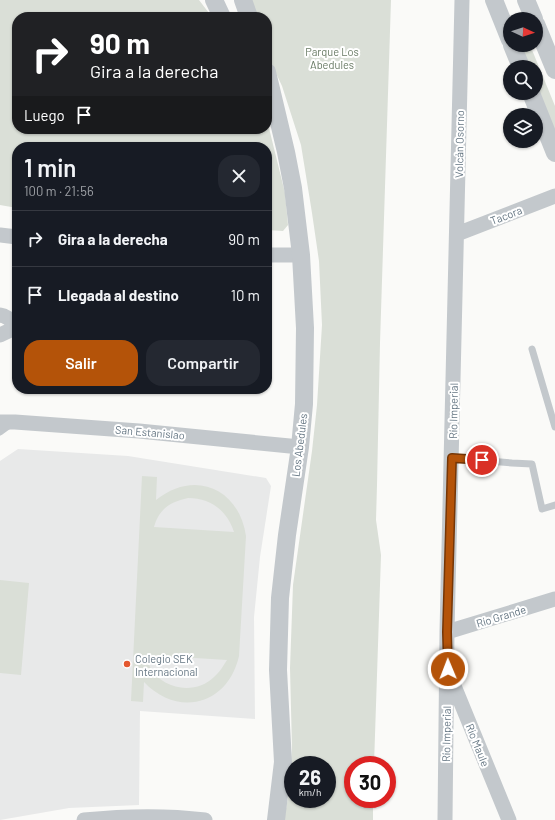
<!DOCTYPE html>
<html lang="es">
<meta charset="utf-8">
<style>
body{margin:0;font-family:Barlow,sans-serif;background:#242831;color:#f1f3f6;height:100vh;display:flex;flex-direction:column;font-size:15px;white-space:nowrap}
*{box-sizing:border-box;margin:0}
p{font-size:13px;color:#9ea1a6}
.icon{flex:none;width:22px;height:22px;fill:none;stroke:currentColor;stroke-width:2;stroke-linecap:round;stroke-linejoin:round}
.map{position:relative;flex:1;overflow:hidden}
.sheet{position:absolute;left:12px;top:142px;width:260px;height:252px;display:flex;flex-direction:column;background:#171b24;border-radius:16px;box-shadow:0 1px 3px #0004}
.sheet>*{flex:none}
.banner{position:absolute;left:12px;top:12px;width:260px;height:122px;border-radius:16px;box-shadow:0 1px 3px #0004;background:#202124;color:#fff;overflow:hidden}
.needle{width:26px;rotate:93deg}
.buttons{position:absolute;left:503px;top:12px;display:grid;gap:8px}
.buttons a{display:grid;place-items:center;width:40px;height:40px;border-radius:50%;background:#171b24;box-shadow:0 1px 3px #0004;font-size:20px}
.speed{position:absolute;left:284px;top:756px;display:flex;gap:8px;font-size:20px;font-weight:700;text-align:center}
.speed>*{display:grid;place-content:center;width:52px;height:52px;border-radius:50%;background:#171b24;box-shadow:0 1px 3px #0004;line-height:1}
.speed small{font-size:10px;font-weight:400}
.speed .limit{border:6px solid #d22;background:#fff;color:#111}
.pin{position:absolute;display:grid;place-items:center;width:34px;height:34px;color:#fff;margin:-17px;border:2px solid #fff;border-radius:50%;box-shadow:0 1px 4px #0007}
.me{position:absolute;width:44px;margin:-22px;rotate:359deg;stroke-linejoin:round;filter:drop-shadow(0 0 3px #0008)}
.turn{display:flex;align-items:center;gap:14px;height:84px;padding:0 12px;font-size:18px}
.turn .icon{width:52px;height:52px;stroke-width:2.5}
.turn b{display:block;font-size:28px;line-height:34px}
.then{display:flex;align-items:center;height:38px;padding:0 12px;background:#0003;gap:8px;font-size:15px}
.round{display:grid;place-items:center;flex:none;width:42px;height:42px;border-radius:16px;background:#242831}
.head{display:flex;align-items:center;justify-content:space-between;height:68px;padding:0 12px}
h1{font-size:24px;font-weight:600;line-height:30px}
.button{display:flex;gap:8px;margin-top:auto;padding:8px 12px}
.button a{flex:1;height:46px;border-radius:16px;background:#b45309;color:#fff;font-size:16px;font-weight:600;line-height:46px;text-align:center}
.button a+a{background:#242831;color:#f1f3f6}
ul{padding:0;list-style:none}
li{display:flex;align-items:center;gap:12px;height:56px;padding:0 12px;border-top:1px solid #363941}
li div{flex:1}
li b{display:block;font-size:15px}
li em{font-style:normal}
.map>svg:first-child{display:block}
.built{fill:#e8e9e9}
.green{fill:#dadfd7;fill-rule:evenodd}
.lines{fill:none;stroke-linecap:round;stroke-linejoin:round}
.service{stroke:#c3c8cc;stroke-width:7}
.minor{stroke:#c3c8cc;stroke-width:15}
.tertiary{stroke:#c3c8cc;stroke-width:18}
.route-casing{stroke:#753606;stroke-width:10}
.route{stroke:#b45309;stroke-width:7}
.poi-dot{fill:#e4572e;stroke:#fff;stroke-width:1.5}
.labels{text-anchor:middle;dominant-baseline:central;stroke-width:4;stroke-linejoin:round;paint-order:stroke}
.park-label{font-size:11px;fill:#687a64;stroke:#fff}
.street-label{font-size:11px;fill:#657683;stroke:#fff}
.poi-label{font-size:11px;fill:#657683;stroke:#fff;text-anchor:start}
</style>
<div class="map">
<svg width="555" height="820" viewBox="0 0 555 820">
<rect width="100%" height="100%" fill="#fafaf8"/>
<!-- built -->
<path class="built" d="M18 449 128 456 266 478 271 486 260 557 254 617 255 719 140 711 139 805 69 808 0 820V461Z"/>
<!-- green -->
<path class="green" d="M0 0H199L212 17H17V129H267V120L285 193 288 225 283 231 267 230V147H17V208L0 205Z
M248 0H391L380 343 377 485 376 520 381 555 374 765H353V799H373V820H284L290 786 292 749 290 668 293 585 312 451 317 405 322 325 319 261 312 213 301 145 282 86 268 56 267 50V17H256ZM293 765H327V799H293Z
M519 45H530L555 106V136L536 88V67H528Z
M142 476 157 477 156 500C194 469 239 488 246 536L239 656C228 705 178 718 144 682L143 702 131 701ZM188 498C210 498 227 510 234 532L154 527C159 509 170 502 188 498ZM146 655H147L227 660C223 666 220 672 214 677 196 695 162 690 150 667 148 663 147 659 146 655Z
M0 580 29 583 21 675 0 673Z"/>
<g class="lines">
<!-- service -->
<path class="service" d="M532 349 555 427
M0 432 11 424
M452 458 512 463 532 464 542 509 555 505"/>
<!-- minor -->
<path class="minor" d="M457 234 555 196
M0 235 17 237
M267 255H301
M0 315 4 316 17 323
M0 335 17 327
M0 422H15L139 431 300 447
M447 632 555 599
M450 676 509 820
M84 820C124 816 165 815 205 820
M445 820 447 632 462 0"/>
<!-- tertiary -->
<path class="tertiary" d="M214 0 222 17
M243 0 249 17
M494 0 510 40
M526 0 534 19
M536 24 555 70
M512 45 521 67
M267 72 286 152 293 188 301 255 305 328 304 404 300 447 287 535 280 598 278 670 283 762 276 820
M531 93 555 153"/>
</g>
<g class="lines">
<!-- route casing -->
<g class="route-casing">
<path id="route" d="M448 669 447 632 452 458 482 460"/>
</g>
<!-- route -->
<use href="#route" class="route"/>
</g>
<!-- markers -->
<circle class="poi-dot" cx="127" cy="664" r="4"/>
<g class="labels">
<!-- park labels -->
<g class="park-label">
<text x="332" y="51">Parque Los<tspan x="332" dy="13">Abedules</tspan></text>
</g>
<!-- street labels -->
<g class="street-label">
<text transform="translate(459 144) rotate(-89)">Volcán Osorno</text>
<text transform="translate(506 215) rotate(-21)">Tacora</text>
<text transform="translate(453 411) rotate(-89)">Río Imperial</text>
<text transform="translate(150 432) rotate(5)">San Estanislao</text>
<text transform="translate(299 445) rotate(-83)">Los Abedules</text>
<text transform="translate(501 616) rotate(-17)">Río Grande</text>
<text transform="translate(446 734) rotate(-89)">Río Imperial</text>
<text transform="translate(478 745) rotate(68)">Río Maule</text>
</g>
<!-- poi labels -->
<g class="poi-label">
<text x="135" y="658">Colegio SEK<tspan x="135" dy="13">Internacional</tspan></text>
</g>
</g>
</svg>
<div class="buttons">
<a><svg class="needle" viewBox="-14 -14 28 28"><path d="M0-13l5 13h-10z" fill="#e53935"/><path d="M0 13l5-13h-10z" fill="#9ea1a6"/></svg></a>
<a><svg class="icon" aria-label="search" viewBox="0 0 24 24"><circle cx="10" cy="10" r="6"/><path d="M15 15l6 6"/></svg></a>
<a><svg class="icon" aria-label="layers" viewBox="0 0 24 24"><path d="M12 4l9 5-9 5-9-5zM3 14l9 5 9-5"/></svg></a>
</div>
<div class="speed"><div>26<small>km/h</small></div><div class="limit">30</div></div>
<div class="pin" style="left:482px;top:460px;background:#d93025"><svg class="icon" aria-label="arrive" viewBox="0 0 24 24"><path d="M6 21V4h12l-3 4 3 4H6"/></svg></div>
<svg class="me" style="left:448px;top:669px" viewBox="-20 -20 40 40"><circle r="17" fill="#b45309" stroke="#fff" stroke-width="3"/><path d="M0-11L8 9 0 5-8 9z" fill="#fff"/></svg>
<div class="banner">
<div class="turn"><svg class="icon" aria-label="right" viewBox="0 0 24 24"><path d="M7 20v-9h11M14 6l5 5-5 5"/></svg><div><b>90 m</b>Gira a la derecha</div></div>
<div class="then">Luego<svg class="icon" aria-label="arrive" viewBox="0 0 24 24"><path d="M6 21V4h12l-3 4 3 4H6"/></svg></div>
</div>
<section class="sheet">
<div class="head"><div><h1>1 min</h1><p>100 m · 21:56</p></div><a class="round"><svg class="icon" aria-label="close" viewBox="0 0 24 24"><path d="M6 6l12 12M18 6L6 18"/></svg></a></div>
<ul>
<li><svg class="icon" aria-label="right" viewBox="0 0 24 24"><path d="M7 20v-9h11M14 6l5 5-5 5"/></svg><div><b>Gira a la derecha</b></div><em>90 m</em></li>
<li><svg class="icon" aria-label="arrive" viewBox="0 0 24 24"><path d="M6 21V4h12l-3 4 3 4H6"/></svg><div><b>Llegada al destino</b></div><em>10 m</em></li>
</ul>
<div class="button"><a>Salir</a><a>Compartir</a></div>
</section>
</div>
